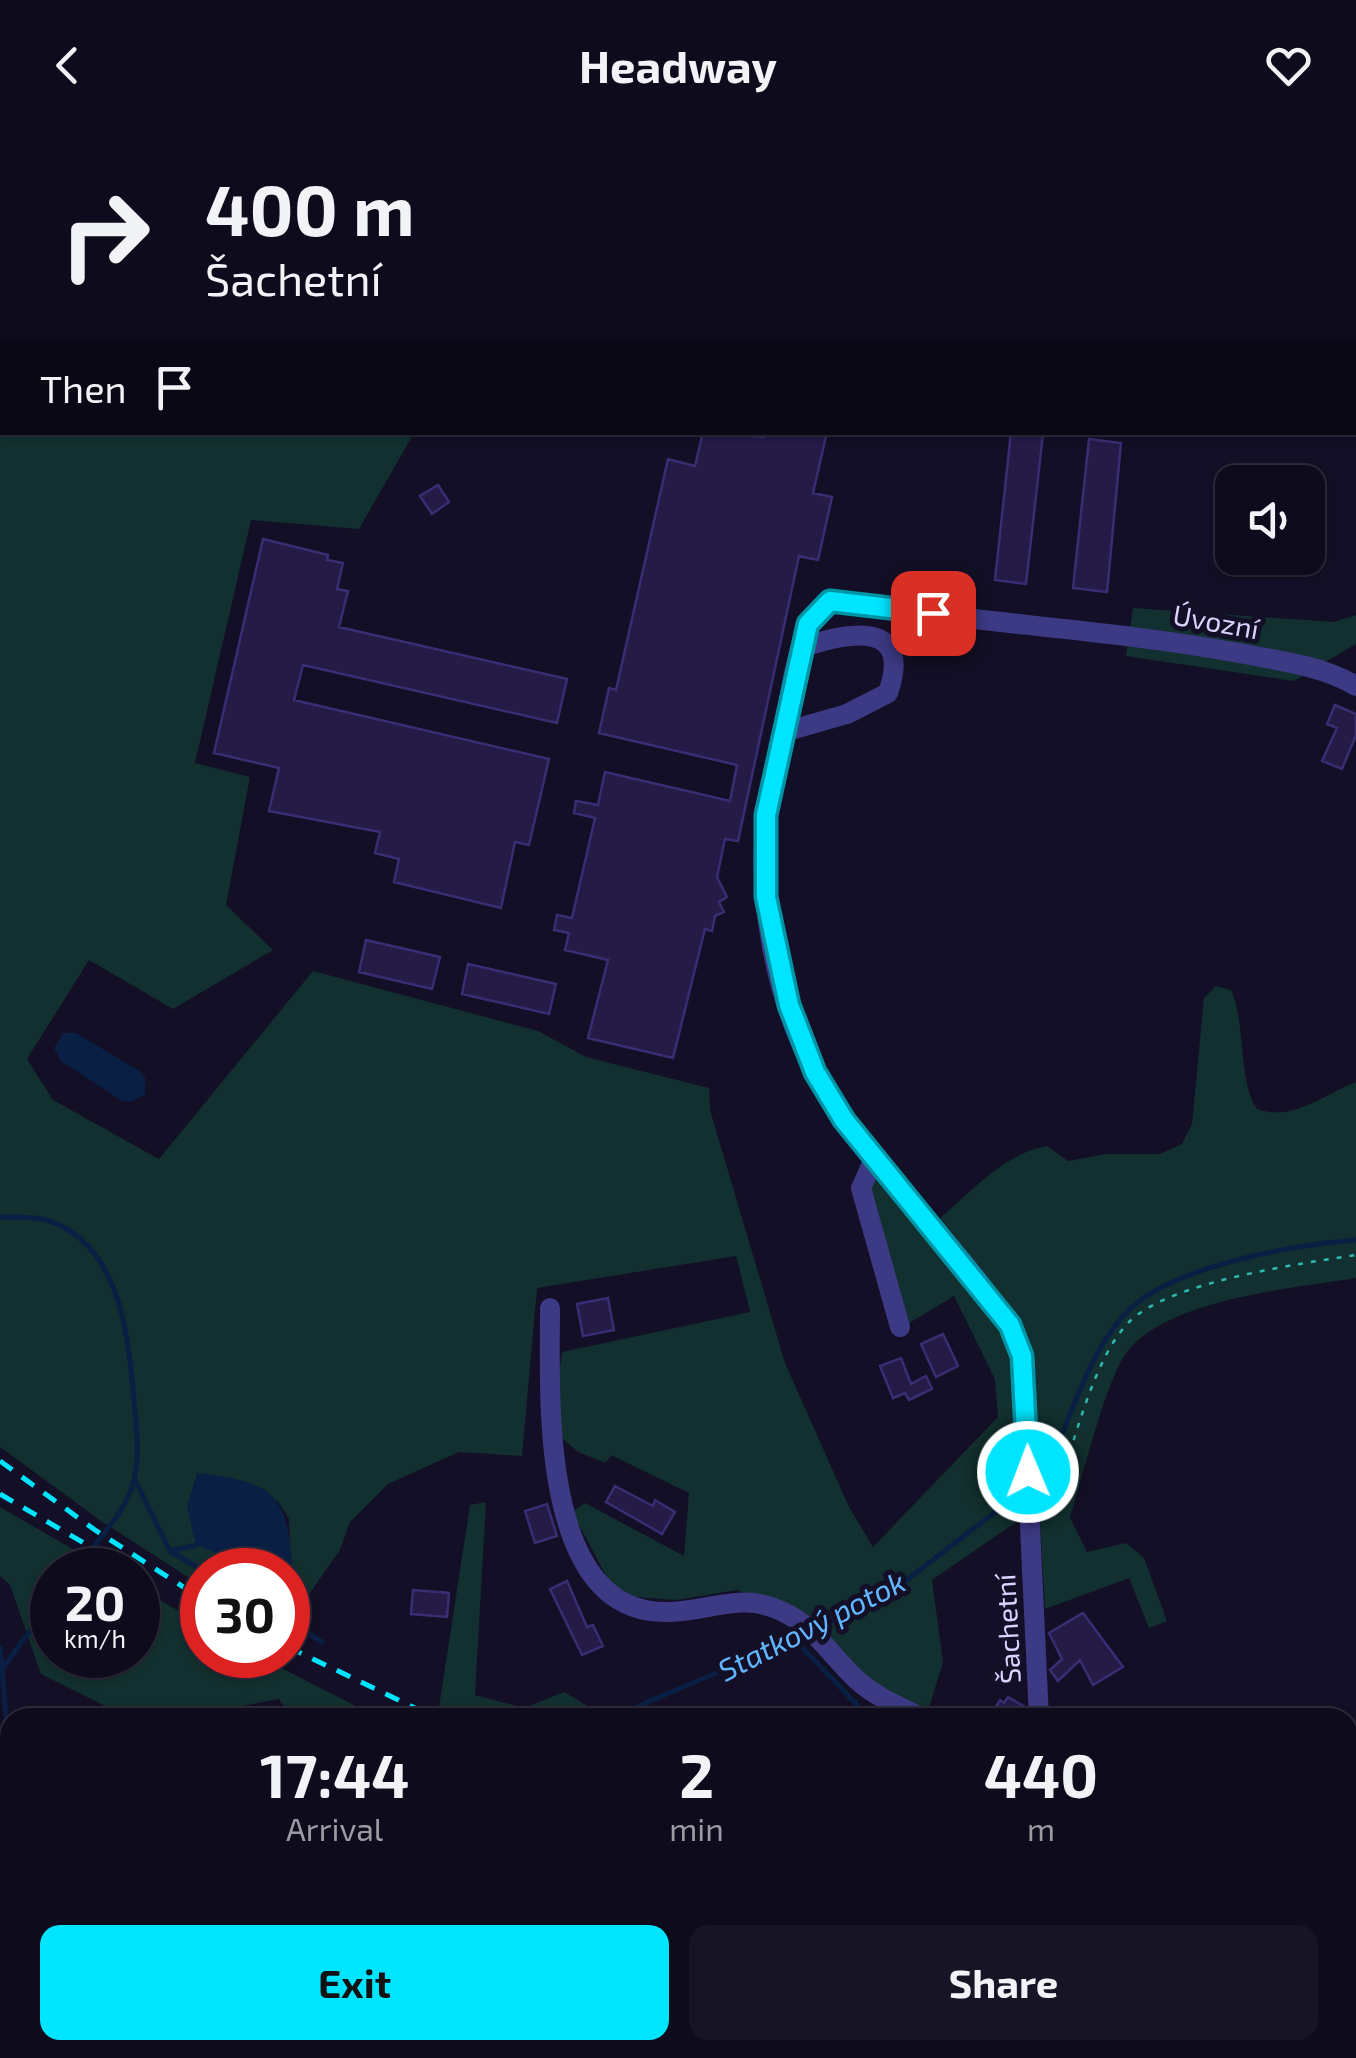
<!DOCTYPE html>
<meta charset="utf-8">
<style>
body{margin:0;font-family:"Exo 2",sans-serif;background:#171425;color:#f1f3f6;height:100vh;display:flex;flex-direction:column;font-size:38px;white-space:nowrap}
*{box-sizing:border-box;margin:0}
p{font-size:32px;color:#9b9ba3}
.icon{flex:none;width:55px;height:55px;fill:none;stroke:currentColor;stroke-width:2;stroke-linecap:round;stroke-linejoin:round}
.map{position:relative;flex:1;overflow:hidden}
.sheet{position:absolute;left:0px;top:1578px;width:1358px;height:352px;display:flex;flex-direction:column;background:#0e0b1c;border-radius:30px 30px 0 0;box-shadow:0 2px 8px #0004,0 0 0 2px #2e2b3b}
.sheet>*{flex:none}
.guide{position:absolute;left:0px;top:0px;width:1358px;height:305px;box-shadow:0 2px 8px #0004,0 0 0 2px #2e2b3b;background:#0e0b1c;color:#f1f3f6;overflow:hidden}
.fabs{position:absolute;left:1215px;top:335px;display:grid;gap:20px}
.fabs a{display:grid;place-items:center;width:110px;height:110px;border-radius:20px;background:#0e0b1c;box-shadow:0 2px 8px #0004,0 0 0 2px #2e2b3b;font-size:50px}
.speed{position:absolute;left:30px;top:1418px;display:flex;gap:20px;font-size:50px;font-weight:700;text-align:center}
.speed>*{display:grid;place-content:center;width:130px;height:130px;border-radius:50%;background:#0e0b1c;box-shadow:0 2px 8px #0004,0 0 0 2px #2e2b3b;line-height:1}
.speed small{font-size:25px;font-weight:400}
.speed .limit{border:15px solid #d22;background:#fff;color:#111}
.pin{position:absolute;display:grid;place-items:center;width:85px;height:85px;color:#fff;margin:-42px;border-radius:20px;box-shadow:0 5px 15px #0006}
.me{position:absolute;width:110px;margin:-55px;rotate:359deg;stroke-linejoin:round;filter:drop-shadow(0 0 8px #0008)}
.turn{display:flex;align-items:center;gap:35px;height:210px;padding:0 40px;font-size:45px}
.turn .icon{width:130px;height:130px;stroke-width:2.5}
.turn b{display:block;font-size:70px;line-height:85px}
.then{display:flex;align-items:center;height:95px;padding:0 40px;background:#0003;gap:20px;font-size:38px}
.eta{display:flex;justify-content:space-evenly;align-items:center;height:170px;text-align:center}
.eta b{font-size:60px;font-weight:700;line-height:70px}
.primary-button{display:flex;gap:20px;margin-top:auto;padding:20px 40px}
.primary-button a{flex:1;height:115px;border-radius:20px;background:#00e5ff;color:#111;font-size:40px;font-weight:700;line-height:115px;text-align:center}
.primary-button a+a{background:#171425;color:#f1f3f6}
header{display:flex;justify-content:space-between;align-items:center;height:130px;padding:0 40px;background:#0e0b1c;font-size:45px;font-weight:700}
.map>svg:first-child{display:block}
.green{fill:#12302f;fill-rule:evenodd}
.water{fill:#0a1f44}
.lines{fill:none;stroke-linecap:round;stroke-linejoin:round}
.stream{stroke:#0a1f44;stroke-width:5}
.building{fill:#241b47;stroke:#3b2d73;stroke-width:2.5}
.path{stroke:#2fb8b0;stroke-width:2.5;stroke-dasharray:5 8;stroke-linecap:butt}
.minor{stroke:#3d3a85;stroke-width:20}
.rail{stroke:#00e5ff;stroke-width:5;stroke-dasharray:15 12;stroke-linecap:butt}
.route-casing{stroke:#0095a6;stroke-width:25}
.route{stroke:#00e5ff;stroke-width:18}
.labels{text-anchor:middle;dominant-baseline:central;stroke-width:10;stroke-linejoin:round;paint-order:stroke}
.street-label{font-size:28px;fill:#d9d4ff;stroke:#130f26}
.water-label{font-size:30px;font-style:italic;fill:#62b6ff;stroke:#130f26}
</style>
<header><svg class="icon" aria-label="back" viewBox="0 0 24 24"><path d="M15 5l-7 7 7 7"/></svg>Headway<svg class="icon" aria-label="heart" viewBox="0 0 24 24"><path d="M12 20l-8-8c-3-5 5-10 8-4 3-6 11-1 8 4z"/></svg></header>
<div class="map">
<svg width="1356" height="1928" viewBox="0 0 1356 1928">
<rect width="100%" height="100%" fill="#130f26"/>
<!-- green -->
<path class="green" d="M0 0 826 2H2V302L414 303 359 399 251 390 195 633 250 647 226 775 273 820 173 879 89 830 27 929 53 970 159 1029 313 841 538 901 586 927 709 958 710 980 785 1233 849 1377 873 1417 998 1287 995 1249 954 1166 906 1195 867 1072 873 1044C911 1088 1002 1180 1014 1235 1025 1284 1015 1338 1022 1388L932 1450 943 1532 928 1581 862 1548 796 1484 737 1460 676 1470 635 1467 610 1453 572 1382 585 1373 684 1426 689 1363 611 1325 606 1333 578 1322 559 1306 556 1264 562 1222 750 1182 736 1126 537 1158 522 1326 459 1322 388 1354 350 1392 340 1420 288 1494V1440H202V1456L101 1391 0 1317ZM277 1370 289 1389 291 1435H263Z
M1133 478 1334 492 1356 485V514L1294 551 1126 526Z
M1216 856 1231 860C1246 892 1238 952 1257 979 1294 992 1324 964 1356 952V1148C1295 1158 1167 1169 1127 1222 1106 1249 1082 1350 1070 1388L1087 1422 1126 1413 1144 1428 1167 1491 1149 1498 1129 1448 1045 1479 1030 1223 984 1144 940 1088C972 1061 1005 1023 1047 1016L1068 1031 1106 1024H1160L1182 1014 1192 994 1204 868Z
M486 1372 475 1565 524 1578 564 1562 606 1587H465L439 1577 470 1375Z
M0 1377 109 1440H52V1525H138V1457L202 1495V1525H256L377 1587H291L279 1569 186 1587H127L41 1544 10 1455 0 1446Z
M1348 1729H1356V1928H1223L1219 1920H1348Z
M168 1920H346V1928H167Z
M574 1920H746L748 1928H572Z
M813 1920H906L911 1928H818Z"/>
<!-- water -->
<path class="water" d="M63 903H76L138 940 145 947V964L131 972 122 971 61 931 54 918Z
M197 1343C269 1352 287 1359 292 1435L238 1431 196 1415 187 1377Z"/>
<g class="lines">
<!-- stream -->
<path class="stream" d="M0 1087C14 1088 33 1086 46 1090 117 1112 127 1196 133 1258 135 1287 141 1321 134 1350 126 1383 95 1413 75 1440
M1056 1319C1076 1272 1093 1214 1131 1178 1178 1135 1294 1115 1356 1110
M135 1350 170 1421 202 1440
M170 1421 196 1415
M288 1491 322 1512
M818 1498 895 1459 999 1379
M796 1511 863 1581 877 1588
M0 1518 2 1536
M610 1588 804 1506
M10 1633 2 1539 52 1471
M0 1656 10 1657
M1348 1699H1356
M0 1707 10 1708
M1348 1757H1356
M922 1920 926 1928"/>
</g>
<!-- building -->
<path class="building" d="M703 302 764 307V302H827L813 363 832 367 818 430 799 426 738 711 725 709 717 747 727 767 719 772 724 782 715 786 712 801 705 799 673 928 588 908 608 830 565 820 569 803 554 800 557 785 572 788 595 688 574 683 576 671 598 675 605 642 730 671 737 635 599 603 609 558 616 560 668 329 695 336Z
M1011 302 1043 304 1026 454 995 450Z
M1089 309 1121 313 1107 462 1073 458Z
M438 355 449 372 432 384 420 366Z
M263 409 328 425 327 430 343 433 337 459 348 461 339 497 567 549 557 593 303 535 302 539 294 570 549 629 529 715 515 712 501 778 394 752 399 729 375 723 380 702 269 681 279 638 214 623Z
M1335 575 1356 584V605L1342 639 1322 631 1337 598 1327 594Z
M366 810 440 827 432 859 359 842Z
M468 834 556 854 549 884 462 864Z
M608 1168 614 1200 583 1206 577 1174Z
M943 1204 958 1236 936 1247 921 1214Z
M901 1228 911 1254 926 1246 932 1259 909 1270 905 1263 893 1268 880 1236Z
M615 1356 653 1376 655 1370 675 1382 662 1404 606 1372Z
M547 1374 557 1406 535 1413 525 1381Z
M567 1451 587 1497 593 1495 603 1516 582 1525 550 1459Z
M413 1460 449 1463 447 1487 411 1484Z
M1083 1483 1123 1537 1093 1555 1080 1530 1058 1551 1050 1540 1062 1529 1049 1503Z
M1008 1567 1025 1577V1588H989L1000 1570 1004 1573Z"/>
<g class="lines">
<!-- path -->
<path class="path" d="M1047 1367 1058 1359C1075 1311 1094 1226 1130 1191 1172 1151 1299 1134 1356 1125
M0 1693 10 1690
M1112 1920 1116 1928"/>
<!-- minor -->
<path class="minor" d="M784 602 847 584 888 563C913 491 851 501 804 517
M875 1027 861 1058 900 1197
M550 1178C550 1263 538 1482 665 1482 714 1482 743 1458 791 1486 816 1500 836 1531 857 1550 876 1567 900 1577 923 1588
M1039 1588 1022 1226C999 1167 952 1120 912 1072 878 1031 842 991 816 944 776 872 756 767 766 685 770 658 778 630 783 603 792 562 795 496 830 471 879 471 926 483 974 489 1063 499 1151 507 1239 523 1279 531 1321 535 1356 556
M1151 1920V1928
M1205 1920 1208 1928"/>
<!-- rail -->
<path class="rail" d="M0 1331 95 1400 202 1469
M0 1364 130 1440
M288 1517 436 1588
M1348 1719 1356 1718"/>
</g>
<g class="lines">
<!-- route casing -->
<g class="route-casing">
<path id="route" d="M933 483 830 471 808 494 766 685V767L789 875 815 942 844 990 1010 1195 1022 1226 1028 1342"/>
</g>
<!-- route -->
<use href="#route" class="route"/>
</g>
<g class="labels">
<!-- street labels -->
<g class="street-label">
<text transform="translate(1216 491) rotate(10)">Úvozní</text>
<text transform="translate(1007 1499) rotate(-93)">Šachetní</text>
</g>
<!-- water labels -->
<g class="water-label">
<text transform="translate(811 1495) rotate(-27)">Statkový potok</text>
</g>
</g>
</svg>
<div class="fabs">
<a><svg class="icon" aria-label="sound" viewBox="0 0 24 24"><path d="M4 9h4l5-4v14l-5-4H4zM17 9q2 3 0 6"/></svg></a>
</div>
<div class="speed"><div>20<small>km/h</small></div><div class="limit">30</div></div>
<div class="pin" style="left:933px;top:483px;background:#d93025"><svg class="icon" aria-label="arrive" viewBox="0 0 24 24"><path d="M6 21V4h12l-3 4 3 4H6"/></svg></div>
<svg class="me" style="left:1028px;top:1342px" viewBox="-20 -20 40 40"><circle r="17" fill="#00e5ff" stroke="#fff" stroke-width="3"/><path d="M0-11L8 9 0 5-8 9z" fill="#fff"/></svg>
<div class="guide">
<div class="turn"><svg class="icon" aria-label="right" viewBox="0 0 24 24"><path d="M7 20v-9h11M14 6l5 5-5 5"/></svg><div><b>400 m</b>Šachetní</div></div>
<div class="then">Then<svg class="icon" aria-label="arrive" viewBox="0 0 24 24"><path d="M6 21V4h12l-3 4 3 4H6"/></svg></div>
</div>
<section class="sheet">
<div class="eta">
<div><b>17:44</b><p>Arrival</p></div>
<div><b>2</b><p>min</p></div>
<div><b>440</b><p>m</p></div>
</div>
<div class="primary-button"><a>Exit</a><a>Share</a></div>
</section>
</div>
